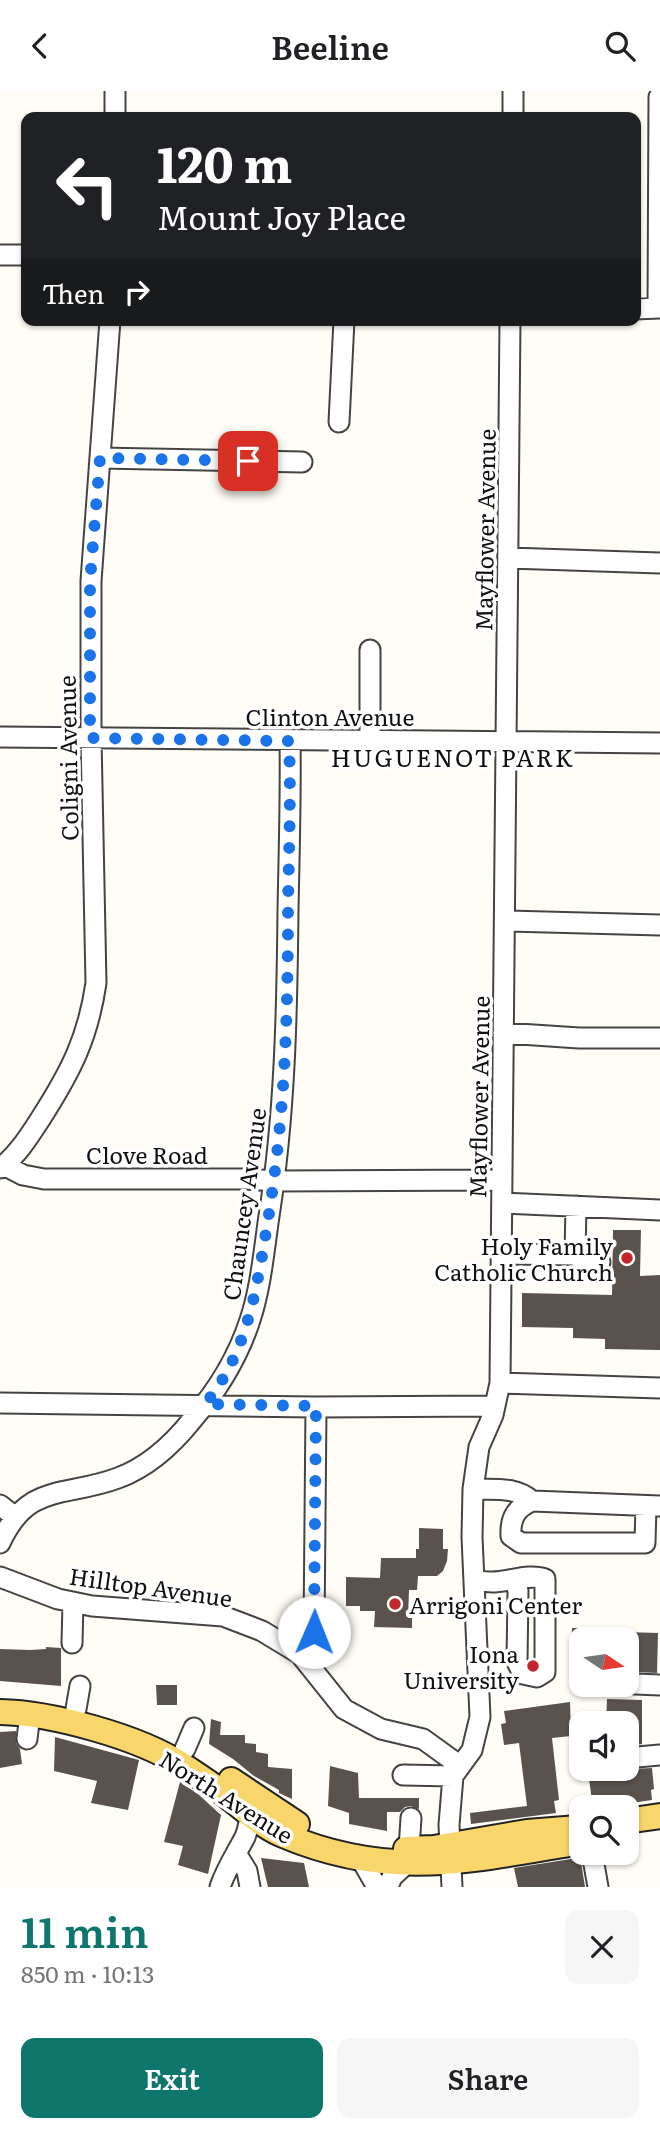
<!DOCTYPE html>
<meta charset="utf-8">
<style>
body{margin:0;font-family:Literata,serif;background:#f6f6f6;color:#202124;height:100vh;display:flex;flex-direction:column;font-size:26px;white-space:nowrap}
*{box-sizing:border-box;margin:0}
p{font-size:23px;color:#757577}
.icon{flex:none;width:38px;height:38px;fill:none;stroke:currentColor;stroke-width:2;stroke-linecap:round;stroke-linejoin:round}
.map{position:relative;height:1796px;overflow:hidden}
.details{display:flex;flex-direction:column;background:#fff;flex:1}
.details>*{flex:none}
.top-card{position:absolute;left:21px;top:21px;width:620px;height:214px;border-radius:14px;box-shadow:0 2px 5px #0004;background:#202124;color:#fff;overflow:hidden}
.needle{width:46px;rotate:103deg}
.tools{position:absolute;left:569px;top:1536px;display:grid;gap:14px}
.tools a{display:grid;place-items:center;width:70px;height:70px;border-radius:14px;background:#fff;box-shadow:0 2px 5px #0004;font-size:35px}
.pin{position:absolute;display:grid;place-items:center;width:60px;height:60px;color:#fff;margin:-30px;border-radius:14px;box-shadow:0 4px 10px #0006}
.me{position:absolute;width:77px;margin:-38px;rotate:1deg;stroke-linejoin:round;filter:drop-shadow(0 0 5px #0008)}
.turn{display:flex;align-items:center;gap:24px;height:147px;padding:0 21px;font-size:32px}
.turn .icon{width:91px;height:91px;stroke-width:2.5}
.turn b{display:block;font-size:49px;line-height:60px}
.then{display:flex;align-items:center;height:66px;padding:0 21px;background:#0003;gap:14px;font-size:26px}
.round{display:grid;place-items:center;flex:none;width:74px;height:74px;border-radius:14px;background:#f6f6f6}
.summary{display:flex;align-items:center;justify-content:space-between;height:119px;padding:0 21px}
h1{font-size:42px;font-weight:600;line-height:52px;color:#0f766e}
.primary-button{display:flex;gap:14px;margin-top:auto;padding:14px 21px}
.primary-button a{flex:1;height:80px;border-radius:14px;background:#0f766e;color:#fff;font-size:28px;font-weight:600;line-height:80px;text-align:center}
.primary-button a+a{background:#f6f6f6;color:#202124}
header{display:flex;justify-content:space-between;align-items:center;height:91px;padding:0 21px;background:#fff;font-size:32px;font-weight:600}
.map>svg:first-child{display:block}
.building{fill:#5a524d}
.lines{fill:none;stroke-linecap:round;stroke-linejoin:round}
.minor-casing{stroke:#444;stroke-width:23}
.major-casing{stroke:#222;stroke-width:28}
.minor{stroke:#fff;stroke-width:19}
.major{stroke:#f9d66b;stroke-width:24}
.route{stroke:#1a73e8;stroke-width:12;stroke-dasharray:0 21.6}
.poi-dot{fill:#c4262e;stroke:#fff;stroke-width:2.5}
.labels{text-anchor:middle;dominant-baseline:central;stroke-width:7;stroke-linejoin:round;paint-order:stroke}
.street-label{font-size:23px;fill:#111;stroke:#fff}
.poi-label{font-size:23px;fill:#111;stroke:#fff;text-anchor:end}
.neighbourhood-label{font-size:24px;letter-spacing:2px;fill:#111;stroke:#fff}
</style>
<header><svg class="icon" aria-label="back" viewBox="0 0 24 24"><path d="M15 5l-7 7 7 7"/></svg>Beeline<svg class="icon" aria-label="search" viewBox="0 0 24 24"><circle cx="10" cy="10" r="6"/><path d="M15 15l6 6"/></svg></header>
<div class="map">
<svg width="660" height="1796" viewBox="0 0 660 1796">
<rect width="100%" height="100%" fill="#fffdf5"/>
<!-- building -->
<path class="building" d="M613 1139H641L640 1185 660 1184V1259L605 1258V1248L573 1247V1237L522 1236V1202L612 1204Z
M419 1437 443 1438V1458H448L447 1470 443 1480 437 1485H418L417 1499H409L408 1527H412V1537L374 1536 375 1520H360V1515H346V1486L380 1487 381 1467H416V1458H419Z
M572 1537H581V1584L571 1583Z
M626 1541 658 1542 657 1582 635 1581 626 1585Z
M46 1556 61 1557V1595L0 1590V1558L30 1559 46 1558Z
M156 1594H177V1614H157Z
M607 1608 642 1609V1653L626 1655V1633H606Z
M570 1611 571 1645 552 1647 559 1709 554 1710 556 1722 471 1733 470 1722 527 1715 519 1652 504 1654 501 1633 506 1632 504 1620Z
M211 1628 221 1631 220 1644H245V1652L256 1653V1661L268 1663V1676L292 1678V1708L279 1702V1699L254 1685 233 1668 209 1653Z
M16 1640V1652L20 1658 22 1673 0 1677V1641Z
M55 1646 139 1669 128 1719 91 1712 97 1690 54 1680Z
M330 1675 358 1682 359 1707H419V1718L411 1715 405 1716 400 1721H387V1740L349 1733V1722L328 1715Z
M652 1677 654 1698 651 1699 652 1709 631 1712 628 1708 621 1713 605 1709 592 1710 588 1680Z
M180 1691 198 1703 221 1724 208 1783 178 1774 183 1755 164 1751Z
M261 1767 304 1772 309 1796H268Z
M577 1767 581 1771 585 1796H518L514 1777Z"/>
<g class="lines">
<!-- minor casing -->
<g class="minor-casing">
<path id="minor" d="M115 26V0
M513 26V0
M0 164H26
M658 217 659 6
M635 218 660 217
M339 331 344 229
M100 367 302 371
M509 467 660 472
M0 646 660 652
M370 650V559
M506 830 660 834
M503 942 579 947H660
M4 1074 23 1084 44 1088H245L275 1090 501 1089
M0 1077C17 1065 30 1044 41 1027 71 980 88 947 96 892L91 647V490L110 229
M502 1112 660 1119
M501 1163 575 1164 576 1115
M575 1164 585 1170 600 1171
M500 1292 660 1297
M0 1312 316 1316 495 1315
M473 1398C495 1399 515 1395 532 1410L660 1415
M532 1410C516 1417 510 1427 511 1445L521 1452H645L646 1415
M0 1414 15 1426
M0 1452C28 1391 64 1407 118 1387 148 1376 172 1354 192 1329 217 1300 238 1266 250 1229 261 1196 264 1159 269 1125 285 1023 287 922 288 819 289 763 291 706 290 650
M0 1486 58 1508 92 1515 223 1525 262 1540 300 1563 344 1618 381 1638 423 1648 459 1674
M474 1489C480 1490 486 1491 492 1491 508 1491 530 1482 545 1488V1581L537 1586 523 1583 517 1571 518 1500 515 1488
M72 1552 73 1511
M300 1563 314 1541 316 1316
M635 1593 660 1594
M76 1618 80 1595
M27 1648 30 1623
M185 1658 194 1637
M626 1667 660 1664
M403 1684 453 1685
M409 1758 411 1727
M236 1762 247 1780 250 1796
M592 1762 598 1796
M361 1768 377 1796
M220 1796C226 1778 236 1763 245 1746 250 1734 248 1726 256 1715
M388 1796 392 1786 406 1773
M452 1796 449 1734 453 1685 472 1659 480 1626 472 1446 473 1398 479 1356 493 1324 500 1292 510 229"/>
</g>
<!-- major casing -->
<g class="major-casing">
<path id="major" d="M0 1621C52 1622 139 1646 182 1674 196 1683 209 1692 222 1701 242 1716 260 1734 283 1744 392 1790 470 1769 581 1751
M231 1689 297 1733
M626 1730 660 1725
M406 1758 434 1757 527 1741 578 1737"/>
</g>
<!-- minor -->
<use href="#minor" class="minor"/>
<!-- major -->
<use href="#major" class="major"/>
</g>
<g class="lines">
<!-- route -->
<path class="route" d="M248 370 100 367 90 490V647L289 650C291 704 289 759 288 814 288 926 285 1029 266 1141 256 1202 246 1264 205 1313L316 1315 314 1541"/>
</g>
<!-- markers -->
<g class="poi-dot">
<circle cx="627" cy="1167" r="7"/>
<circle cx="395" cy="1513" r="7"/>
<circle cx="533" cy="1575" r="7"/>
</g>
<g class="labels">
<!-- street labels -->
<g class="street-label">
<text transform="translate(484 439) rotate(-89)">Mayflower Avenue</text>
<text x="330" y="625">Clinton Avenue</text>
<text transform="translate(67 667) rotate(-91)">Coligni Avenue</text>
<text transform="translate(478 1006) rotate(-89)">Mayflower Avenue</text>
<text x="147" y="1063">Clove Road</text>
<text transform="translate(243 1113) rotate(-82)">Chauncey Avenue</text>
<text transform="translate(151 1495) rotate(8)">Hilltop Avenue</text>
<text transform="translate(227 1705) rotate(32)">North Avenue</text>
</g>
<!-- poi labels -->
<g class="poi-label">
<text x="613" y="1154">Holy Family<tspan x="613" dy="26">Catholic Church</tspan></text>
<text x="409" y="1513" text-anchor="start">Arrigoni Center</text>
<text x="519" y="1562">Iona<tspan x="519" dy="26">University</tspan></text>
</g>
<!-- neighbourhood labels -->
<g class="neighbourhood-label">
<text x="453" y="665">HUGUENOT PARK</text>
</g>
</g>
</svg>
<div class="tools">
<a><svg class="needle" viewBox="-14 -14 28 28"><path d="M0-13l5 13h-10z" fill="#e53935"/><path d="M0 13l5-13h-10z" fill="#757577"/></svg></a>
<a><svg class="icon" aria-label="sound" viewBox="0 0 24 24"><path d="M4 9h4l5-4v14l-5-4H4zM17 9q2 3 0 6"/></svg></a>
<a><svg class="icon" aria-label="search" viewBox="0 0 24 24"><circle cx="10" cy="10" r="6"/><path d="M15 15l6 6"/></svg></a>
</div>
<div class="pin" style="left:248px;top:370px;background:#d93025"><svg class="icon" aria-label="arrive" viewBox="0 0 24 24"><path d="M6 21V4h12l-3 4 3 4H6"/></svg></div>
<svg class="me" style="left:314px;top:1541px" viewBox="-20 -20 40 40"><circle r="19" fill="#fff"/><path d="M0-13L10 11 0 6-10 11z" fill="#1a73e8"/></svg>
<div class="top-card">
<div class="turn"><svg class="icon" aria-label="left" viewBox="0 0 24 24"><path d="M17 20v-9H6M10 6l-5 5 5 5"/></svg><div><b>120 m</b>Mount Joy Place</div></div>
<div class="then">Then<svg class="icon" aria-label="right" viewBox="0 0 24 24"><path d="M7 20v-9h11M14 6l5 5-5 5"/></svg></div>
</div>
</div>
<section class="details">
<div class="summary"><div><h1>11 min</h1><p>850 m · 10:13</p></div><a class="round"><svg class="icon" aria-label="close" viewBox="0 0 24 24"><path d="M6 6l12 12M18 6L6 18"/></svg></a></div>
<div class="primary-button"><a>Exit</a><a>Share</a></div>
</section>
